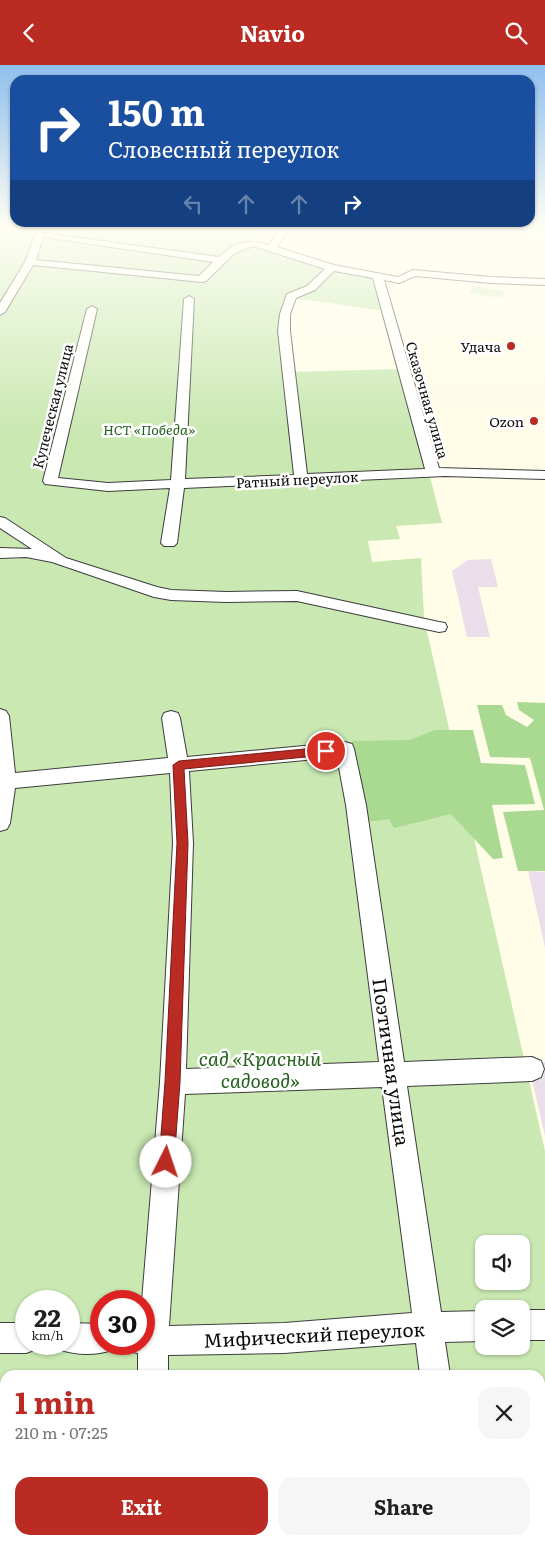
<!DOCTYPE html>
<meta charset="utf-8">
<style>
body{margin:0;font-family:Literata,serif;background:#f6f6f6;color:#202124;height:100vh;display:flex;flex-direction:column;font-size:19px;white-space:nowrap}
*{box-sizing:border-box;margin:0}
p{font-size:16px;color:#757577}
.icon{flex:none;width:28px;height:28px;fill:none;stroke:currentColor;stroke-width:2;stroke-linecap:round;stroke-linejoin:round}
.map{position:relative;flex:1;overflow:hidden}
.side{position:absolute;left:0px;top:1305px;width:545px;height:175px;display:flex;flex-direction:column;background:#fff;border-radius:15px 15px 0 0;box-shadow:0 1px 4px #0004}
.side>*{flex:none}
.banner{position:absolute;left:10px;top:10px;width:525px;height:152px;border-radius:15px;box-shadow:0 1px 4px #0004;background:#1a4fa0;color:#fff;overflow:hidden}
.tools{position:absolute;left:475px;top:1170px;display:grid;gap:10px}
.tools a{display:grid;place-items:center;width:55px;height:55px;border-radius:10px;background:#fff;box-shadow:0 1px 4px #0004;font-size:25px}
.speed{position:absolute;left:15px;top:1225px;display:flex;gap:10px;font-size:25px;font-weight:700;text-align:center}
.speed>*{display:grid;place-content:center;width:65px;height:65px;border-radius:50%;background:#fff;box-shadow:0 1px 4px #0004;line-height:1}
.speed small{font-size:12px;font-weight:400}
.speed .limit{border:8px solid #d22;background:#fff;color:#111}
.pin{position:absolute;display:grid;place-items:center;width:42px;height:42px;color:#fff;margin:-21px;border:2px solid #fff;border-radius:50%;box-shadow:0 1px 5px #0007}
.me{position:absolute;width:55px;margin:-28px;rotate:4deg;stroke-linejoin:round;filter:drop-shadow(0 0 4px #0008)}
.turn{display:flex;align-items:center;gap:18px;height:105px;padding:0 15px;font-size:22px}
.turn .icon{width:65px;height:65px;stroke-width:2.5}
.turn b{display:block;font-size:35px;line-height:42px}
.lanes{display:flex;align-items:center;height:48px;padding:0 15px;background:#0003;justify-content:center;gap:25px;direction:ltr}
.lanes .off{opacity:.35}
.round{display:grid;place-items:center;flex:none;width:52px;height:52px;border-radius:15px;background:#f6f6f6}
.head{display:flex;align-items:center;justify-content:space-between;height:85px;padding:0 15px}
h1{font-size:30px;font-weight:700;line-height:38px;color:#b92b23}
.button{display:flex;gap:10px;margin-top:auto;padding:10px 15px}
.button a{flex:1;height:58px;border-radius:15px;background:#b92b23;color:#fff;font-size:20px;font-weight:700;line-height:58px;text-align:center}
.button a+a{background:#f6f6f6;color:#202124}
header{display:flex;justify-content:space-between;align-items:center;height:65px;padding:0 15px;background:#b92b23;color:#fff;font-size:22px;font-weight:700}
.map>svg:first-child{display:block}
.industrial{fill:#eadeea}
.green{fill:#c9e8b2;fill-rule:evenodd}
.forest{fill:#aad992}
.pitch{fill:#dcefc4}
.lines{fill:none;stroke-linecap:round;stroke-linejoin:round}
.minor-casing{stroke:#3d3d3d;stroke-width:2}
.minor{fill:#fff;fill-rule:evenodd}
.route{fill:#b92b23;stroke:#781c17}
.poi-dot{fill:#b92b23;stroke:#fff;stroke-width:2}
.labels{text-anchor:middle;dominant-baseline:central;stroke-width:5;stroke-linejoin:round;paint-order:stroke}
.far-poi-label{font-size:14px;fill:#0a0a0a;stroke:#fff;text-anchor:end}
.far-street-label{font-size:14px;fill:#0a0a0a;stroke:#fff}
.far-park-label{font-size:14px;font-style:italic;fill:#23611c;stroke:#fff}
.near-park-label{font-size:19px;font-style:italic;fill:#23611c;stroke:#fff}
.near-street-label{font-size:19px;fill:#0a0a0a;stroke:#fff}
</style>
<header><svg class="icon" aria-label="back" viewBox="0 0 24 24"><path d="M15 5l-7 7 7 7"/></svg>Navio<svg class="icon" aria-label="search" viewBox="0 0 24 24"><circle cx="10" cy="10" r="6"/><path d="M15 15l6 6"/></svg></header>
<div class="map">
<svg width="545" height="1480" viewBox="0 0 545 1480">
<rect width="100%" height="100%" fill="#fffde7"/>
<!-- industrial -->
<path class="industrial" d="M417 160H454L451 168 415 164Z
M491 494 498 522H478L490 572H467L452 506 468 495Z
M528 806 545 807V883Z
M528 997H545V1071Z"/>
<!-- green -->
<path class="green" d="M0 160H33L31 174 23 197 36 160H247L260 163 248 176 335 201 378 209 391 247 287 232V307L402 304 442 458 396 461 400 474 368 476 372 497 421 493 424 553 297 528 172 529 78 499 0 487Z
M20 490 71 502 163 533H297L426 562 545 1086V1480H0V491ZM484 1179H521V1216H484ZM26 1236H69V1279H26ZM101 1236H144V1279H101ZM484 1244H521V1281H484ZM5 1310H540V1475H5Z"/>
<!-- forest -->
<path class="forest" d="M517 637 545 638V806H518L503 747 544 745 530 693 490 692 477 640H502L506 650 527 662 534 655 519 645Z
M435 665H473L481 698 525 700 535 739 492 740 503 793 493 794 451 749 394 763 389 754 367 757 352 676 410 675Z"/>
<!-- pitch -->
<path class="pitch" d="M473 221 505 226 501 233 469 228Z"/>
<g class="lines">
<!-- minor casing -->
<g class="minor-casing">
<path id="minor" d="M282 160H292L277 182 334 200 398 212 413 205 491 212 545 214V220L491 218 415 211 399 218 384 215 439 403 545 406V414L445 411 184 423 177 478 174 481H164L161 478 170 423 108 426 45 419 43 416 87 244 92 241 97 244 58 413 108 418 171 415 184 234 189 231 194 234 185 414 294 410 278 266 280 249 287 229 307 221 325 204 253 181 235 188 206 216 202 217 33 200 5 247 0 250V238L25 197 36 167 219 192C235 177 248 173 269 180ZM43 172 213 197 199 211 36 195ZM334 206 373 213 425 404 307 409 290 266V249L296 233 315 225Z
M0 452 5 453 66 493 157 522 171 525 226 527 297 526 439 557 445 558 447 562 445 566 439 567 297 536 226 537 171 535 154 532 52 497 26 492 0 493V483L32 484 0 463Z
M0 644 6 646 9 651 15 708 168 693 162 653 164 648 171 646 178 648 180 653 187 692 345 677 352 679 354 684 366 740 404 997 532 992 541 996 544 1004 541 1012 532 1016 407 1021 441 1247 484 1246V1276L445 1277 450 1310H420L416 1278 284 1288 168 1290V1310H138V1288L133 1287 130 1279H144V1236H142L160 1017 173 778 170 708 15 723 10 758 7 764 0 766ZM337 692 346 740 379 997 186 1004 193 778 189 706ZM382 1022 412 1248 284 1258 169 1261 185 1029Z
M521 1245H545V1275H521Z
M0 1258H26V1279H39L37 1284 26 1288H0Z
M69 1258 101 1259V1279H114L112 1285C95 1291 75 1290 58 1284L56 1279H69Z
M138 1475H172V1480H138Z
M441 1475H475V1480H441Z"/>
</g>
<!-- minor -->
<use href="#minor" class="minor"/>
</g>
<!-- sky -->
<linearGradient id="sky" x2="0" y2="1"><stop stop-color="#90c0ee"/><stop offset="0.44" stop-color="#fffef4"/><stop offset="1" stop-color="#fffef4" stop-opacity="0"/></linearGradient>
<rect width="545" height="367" fill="url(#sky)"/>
<!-- route -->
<path class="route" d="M326 682 332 686 326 690 184 704 188 778 180 1017 174 1097 172 1102 166 1105 161 1102 159 1097 165 1017 177 778 173 700 179 696Z"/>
<!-- markers -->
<g class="poi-dot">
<circle cx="511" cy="281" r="5"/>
<circle cx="534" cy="356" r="5"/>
</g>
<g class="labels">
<!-- far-poi labels -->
<g class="far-poi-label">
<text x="501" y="281">Удача</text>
<text x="524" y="356">Ozon</text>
</g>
<!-- far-street labels -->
<g class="far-street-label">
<text transform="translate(428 335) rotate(74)">Сказочная улица</text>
<text transform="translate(52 341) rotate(-76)">Купеческая улица</text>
<text transform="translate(297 414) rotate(-3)">Ратный переулок</text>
</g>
<!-- far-park labels -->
<g class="far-park-label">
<text x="149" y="364">НСТ «Победа»</text>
</g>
<!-- near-park labels -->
<g class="near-park-label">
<text x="260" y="993">сад «Красный<tspan x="260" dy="22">садовод»</tspan></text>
</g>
<!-- near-street labels -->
<g class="near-street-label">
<text transform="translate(392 997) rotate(82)">Поэтичная улица</text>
<text transform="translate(314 1269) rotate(-3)">Мифический переулок</text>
</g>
</g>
</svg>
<div class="tools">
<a><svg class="icon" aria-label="sound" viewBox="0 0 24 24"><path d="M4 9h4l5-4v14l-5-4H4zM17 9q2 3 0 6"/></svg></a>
<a><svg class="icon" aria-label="layers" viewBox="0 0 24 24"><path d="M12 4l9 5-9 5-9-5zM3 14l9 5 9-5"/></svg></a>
</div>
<div class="speed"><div>22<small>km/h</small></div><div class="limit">30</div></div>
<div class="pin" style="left:326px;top:686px;background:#d93025"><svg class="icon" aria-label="arrive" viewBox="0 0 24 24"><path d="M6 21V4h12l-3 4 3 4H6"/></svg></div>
<svg class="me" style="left:166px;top:1097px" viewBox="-20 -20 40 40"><circle r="19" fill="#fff"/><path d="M0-13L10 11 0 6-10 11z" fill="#b92b23"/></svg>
<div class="banner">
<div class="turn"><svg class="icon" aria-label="right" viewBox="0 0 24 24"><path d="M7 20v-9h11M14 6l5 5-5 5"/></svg><div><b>150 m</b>Словесный переулок</div></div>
<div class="lanes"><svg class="icon off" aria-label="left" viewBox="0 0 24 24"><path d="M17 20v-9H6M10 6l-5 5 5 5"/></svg><svg class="icon off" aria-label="ahead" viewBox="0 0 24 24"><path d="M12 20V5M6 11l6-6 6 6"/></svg><svg class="icon off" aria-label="ahead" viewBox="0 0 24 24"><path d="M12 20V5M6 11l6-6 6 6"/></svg><svg class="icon" aria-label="right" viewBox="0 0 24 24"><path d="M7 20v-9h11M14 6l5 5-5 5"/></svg></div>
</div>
<section class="side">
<div class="head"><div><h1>1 min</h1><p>210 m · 07:25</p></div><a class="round"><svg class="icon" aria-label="close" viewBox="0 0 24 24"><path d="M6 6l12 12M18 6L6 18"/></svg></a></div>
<div class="button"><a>Exit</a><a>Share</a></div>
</section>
</div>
